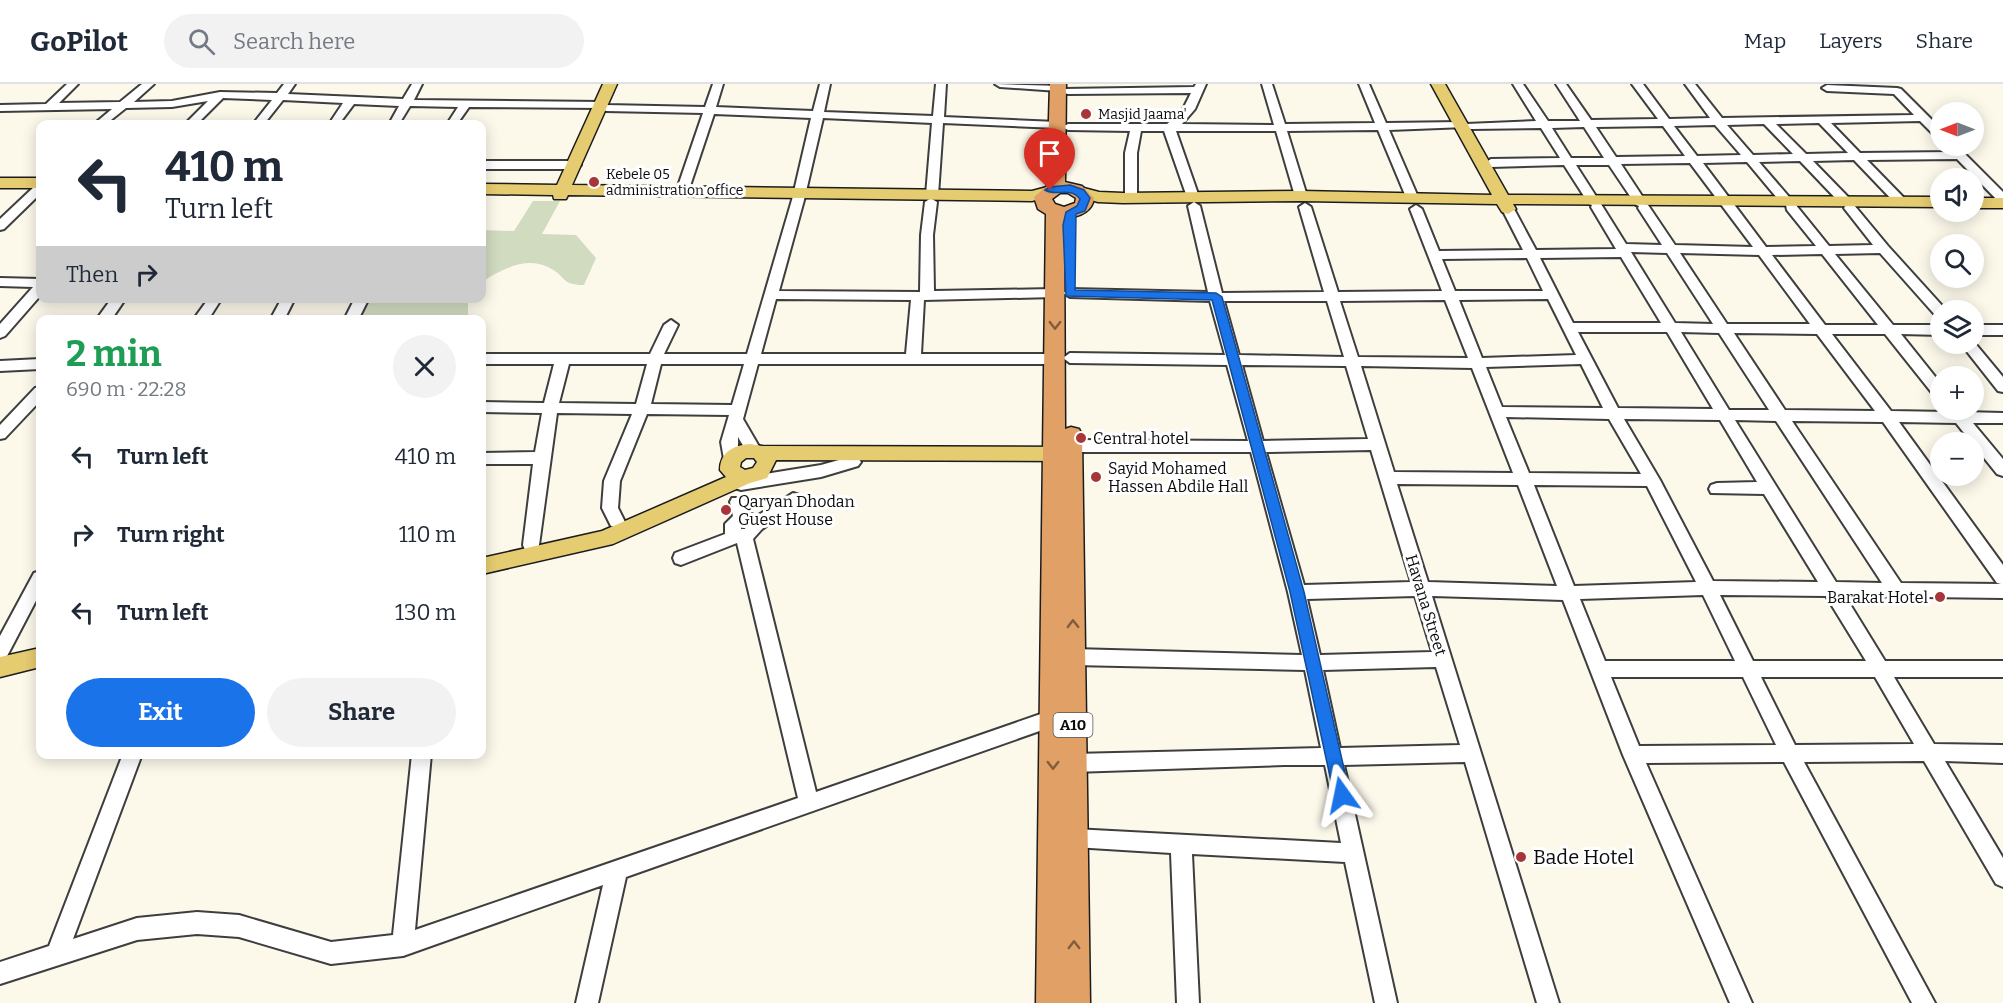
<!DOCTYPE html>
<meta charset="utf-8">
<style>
body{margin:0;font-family:Bitter,serif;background:#f2f2f3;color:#1f2937;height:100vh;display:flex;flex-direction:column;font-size:22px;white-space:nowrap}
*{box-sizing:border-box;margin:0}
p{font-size:20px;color:#747a83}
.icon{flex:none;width:33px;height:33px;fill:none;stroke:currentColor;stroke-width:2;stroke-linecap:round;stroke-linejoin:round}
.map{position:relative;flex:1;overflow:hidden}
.panel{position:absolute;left:36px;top:231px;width:450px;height:444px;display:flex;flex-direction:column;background:#fff;border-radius:12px;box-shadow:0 3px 15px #0003}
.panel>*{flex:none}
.top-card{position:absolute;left:36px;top:36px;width:450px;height:183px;border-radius:12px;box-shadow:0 3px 15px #0003;background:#fff;color:#1f2937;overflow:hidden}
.needle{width:39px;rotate:270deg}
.fabs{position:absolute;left:1930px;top:18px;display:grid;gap:12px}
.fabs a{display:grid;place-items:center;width:54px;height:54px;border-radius:50%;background:#fff;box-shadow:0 3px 15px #0003;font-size:30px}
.pin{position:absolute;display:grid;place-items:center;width:51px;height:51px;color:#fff;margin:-62px -26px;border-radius:50% 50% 50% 0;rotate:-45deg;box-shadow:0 0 6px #0007}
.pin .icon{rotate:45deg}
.me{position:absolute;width:66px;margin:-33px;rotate:348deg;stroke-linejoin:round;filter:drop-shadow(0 0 4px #0008)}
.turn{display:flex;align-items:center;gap:21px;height:126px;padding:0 30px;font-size:27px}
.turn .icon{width:78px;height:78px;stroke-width:2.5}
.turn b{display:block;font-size:42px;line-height:51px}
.then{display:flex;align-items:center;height:57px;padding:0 30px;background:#0003;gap:12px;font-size:22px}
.round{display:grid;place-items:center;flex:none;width:63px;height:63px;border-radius:32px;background:#f2f2f3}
.summary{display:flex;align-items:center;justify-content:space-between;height:102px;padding:0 30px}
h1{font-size:36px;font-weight:700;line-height:45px;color:#1e9e55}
.cta{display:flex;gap:12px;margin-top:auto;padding:12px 30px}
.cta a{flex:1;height:69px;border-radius:36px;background:#1a73e8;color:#fff;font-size:24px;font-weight:700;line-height:69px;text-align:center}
.cta a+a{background:#f2f2f3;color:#1f2937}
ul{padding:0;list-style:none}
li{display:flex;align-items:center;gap:18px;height:78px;padding:0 30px}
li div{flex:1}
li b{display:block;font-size:22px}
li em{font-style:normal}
header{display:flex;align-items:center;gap:36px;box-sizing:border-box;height:84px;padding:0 30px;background:#fff;border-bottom:2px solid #e0e1e3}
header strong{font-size:28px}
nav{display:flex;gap:33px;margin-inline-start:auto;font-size:21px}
.search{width:420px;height:54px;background:#f2f2f3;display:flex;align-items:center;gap:15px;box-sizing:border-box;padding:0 21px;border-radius:33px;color:#747a83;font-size:22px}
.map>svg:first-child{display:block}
.cemetery{fill:#d1dbc0}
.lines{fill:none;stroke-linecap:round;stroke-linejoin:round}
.minor-casing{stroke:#3e3e3e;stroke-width:4}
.major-casing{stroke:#1c1c1c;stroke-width:3}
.highway-casing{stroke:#1c1c1c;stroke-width:3}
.minor{fill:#fff;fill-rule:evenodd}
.major{fill:#e6cc71;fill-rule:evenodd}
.highway{fill:#e1a065;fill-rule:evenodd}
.oneway{stroke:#815d3c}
.route{fill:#1a73e8;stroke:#114b97;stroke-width:1.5}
.poi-dot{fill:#a83639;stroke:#fff;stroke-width:2}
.labels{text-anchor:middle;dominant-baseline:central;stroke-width:6;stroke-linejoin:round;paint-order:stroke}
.far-poi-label{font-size:14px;fill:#0b0b0b;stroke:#fff;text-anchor:start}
.shield{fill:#fff;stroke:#545454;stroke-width:1.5}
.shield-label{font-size:15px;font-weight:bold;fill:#0b0b0b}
.poi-label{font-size:16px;fill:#0b0b0b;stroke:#fff;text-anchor:start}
.street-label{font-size:16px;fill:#0b0b0b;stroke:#fff}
.near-poi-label{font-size:20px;fill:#0b0b0b;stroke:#fff;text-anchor:start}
</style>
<header>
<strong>GoPilot</strong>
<div class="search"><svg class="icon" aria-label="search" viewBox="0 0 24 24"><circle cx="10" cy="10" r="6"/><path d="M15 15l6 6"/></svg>Search here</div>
<nav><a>Map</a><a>Layers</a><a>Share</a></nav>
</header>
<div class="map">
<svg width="2003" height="919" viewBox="0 0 2003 919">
<rect width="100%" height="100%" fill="#fcf9eb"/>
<!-- cemetery -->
<path class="cemetery" d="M533 117H560L542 150 576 151 596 174 584 201C560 201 567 192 548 183 525 172 501 186 482 198V146L514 147Z
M371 214 468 215V230L472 235H360Z"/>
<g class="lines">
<!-- minor casing -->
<g class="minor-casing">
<path id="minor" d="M67 0H78L59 19 120 18 142 0H154L134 18 172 17 220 8 277 9 284 0H295L288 10 403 15 412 0H422L414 16 601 18 606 21 705 23 713 0H723L716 23 813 27 820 0H830L824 28 933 32 936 0H946L944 33 1057 38 1063 41 1057 44 943 39 938 111 932 115 937 118 933 151 934 207 1055 205 1062 209 1055 213 924 216 921 270H1055L1062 275 1055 280H758L743 335 761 366 758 370H748L738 353V377L735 381H725L721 358 729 331 647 330 620 397 618 424 625 438 623 442 617 444 611 442 602 424 604 397 632 330 557 329 539 461 537 466 531 467 525 466 523 461 533 380H482V369L535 368 542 329 482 328V318L544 319 554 280H482V270H650L664 241 671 236 678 241 664 270H747L792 116 811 34 714 30 688 108 682 112 676 108 703 29 606 27 601 24 469 23 457 40H447L458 23 410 22 399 40H389L399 22 354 20 339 40H329L343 19 283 16 264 40H253L272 16 223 14 197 40H185L208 17 172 23 126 24 106 40H94L112 25 0 27V21L46 20ZM823 34 932 39 926 111 931 114 925 118 921 151 920 208 779 207 804 116ZM776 215 911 216 906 270H761ZM569 280H647L636 320 559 319ZM661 280H744L732 321 651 320Z
M995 0 1062 2 1063 4 1058 7 1000 3Z
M1196 0H1206L1195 25 1182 40 1274 41 1262 0H1272L1285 40 1375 39 1359 0H1369L1386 39 1461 38 1466 40 1536 37 1513 0H1523L1548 37H1580L1556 0H1566L1591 36 1658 35 1632 0H1643L1669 35 1710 34 1685 0H1695L1722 34 1914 31 1894 10 1827 7 1822 4 1827 1 1897 4 1901 5 1941 45V55L1937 54 1920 37 1831 39 1860 69 1950 68 1947 64 1949 62H1957L2003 108V119L1999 118 1957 75 1867 76 1905 115 1907 118 1901 122 1897 121 1854 76 1813 77 1849 114 1851 117 1845 121 1841 120 1800 77 1759 78 1790 114 1791 119 1795 120 1829 162 1873 161 1844 124 1846 121H1854L1888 162 1946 226H1941V233L1936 232 1880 169 1835 170 1893 241H1941V251L1901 250 1941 300V315L1936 314 1885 250H1832L1891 327 1949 328 1951 326H1961L1964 328 2003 329V339H1973L2003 375V392L1997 390 1956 339 1899 338 2003 481V514L1845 512 1885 577H2003V593H1894L1934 660 2003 661V679L1945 677 2003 774V803L1996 800 1924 677 1804 678 1935 919H1912L1784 678 1646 679 1752 919H1730L1623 671 1563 516 1432 512 1559 919H1537L1465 678 1344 681 1397 919H1375L1345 778 1192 770 1199 919H1177L1171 769 1074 763 1067 761 1064 754 1067 747 1074 745 1341 759 1325 681H1284L1073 688 1066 685 1063 679 1066 673 1073 670 1321 664 1305 586 1073 581 1067 578 1064 573 1067 568 1073 565 1302 571 1288 508 1251 368H1071L1066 366 1063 362 1066 358 1071 356 1248 357 1227 281 1070 279 1063 274 1070 269 1225 271 1210 217 1070 213 1063 209 1070 205 1208 208 1188 122 1194 118 1200 122 1222 209 1324 208 1299 123 1305 119 1311 123 1338 208 1442 207 1410 125 1416 121 1422 125 1439 167 1523 166 1502 125 1508 121 1514 125 1536 166 1616 165 1591 123 1592 121 1589 120 1564 81 1491 83 1485 79 1491 75 1560 74 1541 44 1471 45 1466 43 1389 46 1418 113 1412 117 1406 113 1378 46 1287 47 1307 112 1301 116 1295 112 1276 47H1176L1199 113 1193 117 1187 113 1164 47H1141L1137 69V114L1131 118 1125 114V69L1130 47 1068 46 1062 43 1068 40H1167L1182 27 1191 9 1068 10 1064 9V5L1194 3ZM1819 39 1848 69 1806 70 1776 40ZM1764 40 1793 70 1753 71 1727 41ZM1715 41 1741 71 1697 72 1674 42ZM1663 42 1685 72 1616 73 1596 43ZM1584 43 1604 74H1571L1552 44ZM1747 78 1782 120 1786 121 1787 126 1816 162 1766 163 1703 79ZM1690 79 1753 163 1675 161 1648 121 1645 120 1646 118 1621 80ZM1576 81H1609L1636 121 1639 122 1638 124 1662 161 1626 160 1601 120 1598 119 1599 117ZM1631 168 1667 169 1713 240 1675 239ZM1680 169 1759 171 1810 240H1727ZM1822 170 1878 241H1825L1772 171ZM1621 173 1661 239H1573L1540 174ZM1527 174 1543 207H1455L1442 175ZM1548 215 1576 271 1482 274 1459 216ZM1445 216 1468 274 1358 273 1340 217ZM1224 217H1327L1344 273 1239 271ZM1578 248H1667L1713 325 1618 324ZM1681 248 1719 249 1769 326H1729ZM1734 249 1817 250 1875 327 1785 326ZM1581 280 1603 324 1502 323 1486 283ZM1242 281 1346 282 1368 355 1263 357ZM1361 282 1472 284 1513 389 1394 388ZM1506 333 1609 335 1641 390 1529 389ZM1624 335 1720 336 1757 398 1717 399 1711 401 1709 405 1711 409 1764 410 1818 498 1713 497 1660 396ZM1735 336 1776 337 1882 499 1836 498ZM1792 337 1883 338 1997 499 2001 500 1901 499ZM1371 366 1411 498 1304 501 1266 368ZM1397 400 1518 401 1557 502 1428 498ZM1534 401 1647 402 1696 498 1574 502ZM1703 511 1735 577H1605L1580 515ZM1720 511 1826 512 1866 577H1753ZM1415 512 1432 568 1320 571 1307 515ZM1436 583 1460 661 1340 664 1323 586ZM1611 593H1743L1776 661 1639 662ZM1761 593H1875L1914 660 1795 661Z
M482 77H575L581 81 575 85H482Z
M35 102H40V110L4 145 0 146V135Z
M0 194 40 195V212L5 252 0 254V240L33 203 0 202Z
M112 214H126L111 236H96Z
M209 214H222L208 236H193Z
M282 214H295L284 236H270Z
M355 214H369L358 236H344Z
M1974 241H2003V251H1974Z
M1974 258 2003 293V308L1998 307 1961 260Z
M40 275V285L0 287V277Z
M40 303V317L5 354 0 355V341L35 304Z
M853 372 858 374 861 378 858 382 821 393 741 406 735 404 733 400 735 396 741 394 821 381Z
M793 409 799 411 801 415 799 419 762 445 753 455 816 708 1061 623 1068 625 1070 631 1068 637 626 793 598 919H576L603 801 403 872 331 880 239 853 197 850 137 856 0 900V878L49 862 123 670H142L73 855 137 834 197 828 239 831 331 858 393 851 412 670H431L415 846 798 714 737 459 681 481 675 479 673 474 675 469 725 450V440L733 432 730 418 732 414H744L749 429 757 432ZM746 441 745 445H741V443Z
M40 487V509L6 574 0 576V552L34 489Z"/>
</g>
<!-- major casing -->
<g class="major-casing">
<path id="major" d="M603 0H617L572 101 1032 107 1047 103 1055 108 1053 111 1032 117 568 111 566 115H554L553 111 482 110V100L557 101Z
M1431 0H1445L1508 111 1941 113V123L1513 120 1516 125 1508 130 1502 128 1497 120 1301 117 1123 119 1098 118 1074 111 1072 108 1080 103 1099 108 1123 109 1301 107 1492 111Z
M0 94H40V104H0Z
M1974 114H2003V124H1974Z
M750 360 762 362 1070 363 1077 365 1080 370 1077 375 1070 377 776 376 767 394 750 399 613 460 482 490V474L602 447 726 393 720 386C720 368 734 361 750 360ZM746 374H754L757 378 753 384 745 386 740 383 741 378Z
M40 564V583L0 593V573Z"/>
</g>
<!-- highway casing -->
<g class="highway-casing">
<path id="highway" d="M1050 0H1066L1065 98 1082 102 1094 114C1092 129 1078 133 1064 134L1065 345 1071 343 1079 345 1082 351 1090 919H1036L1046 130 1038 125 1034 113 1047 102ZM1060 109H1068L1076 114 1075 119 1064 123 1055 120 1052 115Z"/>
</g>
<!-- minor -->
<use href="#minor" class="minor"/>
<!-- major -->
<use href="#major" class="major"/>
<!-- highway -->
<use href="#highway" class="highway"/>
</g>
<!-- one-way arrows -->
<defs><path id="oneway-chevron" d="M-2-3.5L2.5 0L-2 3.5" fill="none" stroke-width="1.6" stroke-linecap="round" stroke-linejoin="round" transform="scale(1.5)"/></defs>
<g class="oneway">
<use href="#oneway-chevron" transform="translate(1055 241) rotate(90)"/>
<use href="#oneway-chevron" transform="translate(1073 540) rotate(-91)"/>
<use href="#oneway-chevron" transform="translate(1053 681) rotate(90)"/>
<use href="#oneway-chevron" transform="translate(1074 861) rotate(-90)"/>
</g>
<!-- route -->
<path class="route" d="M1070 101 1084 106 1090 114 1085 127 1076 130 1075 206 1216 209 1222 213 1304 508 1350 711 1348 717 1342 719 1337 717 1334 711 1290 508 1212 216 1066 212 1063 141 1066 128 1077 122 1080 115C1070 102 1056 113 1045 106L1050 103Z"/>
<!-- markers -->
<g class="poi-dot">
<circle cx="1086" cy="30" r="6"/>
<circle cx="594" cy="98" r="6"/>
<circle cx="1081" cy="354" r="6"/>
<circle cx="1096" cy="393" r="6"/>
<circle cx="726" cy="426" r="6"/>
<circle cx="1940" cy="513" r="6"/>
<circle cx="1521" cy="773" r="6"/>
</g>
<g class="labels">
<!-- far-poi labels -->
<g class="far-poi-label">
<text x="1098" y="30">Masjid Jaama'</text>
<text x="606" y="90">Kebele 05<tspan x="606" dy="16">administration office</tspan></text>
</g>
<!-- shield labels -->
<rect class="shield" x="1053.5" y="629" width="39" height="24" rx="4.5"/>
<g class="shield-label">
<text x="1073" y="641">A10</text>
</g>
<!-- poi labels -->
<g class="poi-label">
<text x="1093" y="354">Central hotel</text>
<text x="1108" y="384">Sayid Mohamed<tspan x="1108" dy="18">Hassen Abdile Hall</tspan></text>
<text x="738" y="417">Qaryan Dhodan<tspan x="738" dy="18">Guest House</tspan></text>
<text x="1928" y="513" text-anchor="end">Barakat Hotel</text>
</g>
<!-- street labels -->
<g class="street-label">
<text transform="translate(1426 521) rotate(73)">Havana Street</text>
</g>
<!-- near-poi labels -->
<g class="near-poi-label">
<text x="1533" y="773">Bade Hotel</text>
</g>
</g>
</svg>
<div class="fabs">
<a><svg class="needle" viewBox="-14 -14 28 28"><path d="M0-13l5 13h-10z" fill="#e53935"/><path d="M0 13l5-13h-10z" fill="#747a83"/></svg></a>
<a><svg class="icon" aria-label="sound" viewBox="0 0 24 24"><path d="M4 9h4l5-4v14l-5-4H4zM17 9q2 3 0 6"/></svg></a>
<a><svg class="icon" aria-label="search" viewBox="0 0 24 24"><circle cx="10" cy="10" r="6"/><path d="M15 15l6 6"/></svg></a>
<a><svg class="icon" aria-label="layers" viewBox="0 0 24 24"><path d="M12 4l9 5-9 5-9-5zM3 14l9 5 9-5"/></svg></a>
<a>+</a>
<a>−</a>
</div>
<div class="pin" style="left:1050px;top:106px;background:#d93025"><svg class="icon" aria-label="arrive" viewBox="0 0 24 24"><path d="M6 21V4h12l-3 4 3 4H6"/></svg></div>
<svg class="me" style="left:1342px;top:711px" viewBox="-20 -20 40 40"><path d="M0-17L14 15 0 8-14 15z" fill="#1a73e8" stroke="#fff" stroke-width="4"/></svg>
<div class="top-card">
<div class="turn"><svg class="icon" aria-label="left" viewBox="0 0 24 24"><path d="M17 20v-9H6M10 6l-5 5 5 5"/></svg><div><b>410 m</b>Turn left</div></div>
<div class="then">Then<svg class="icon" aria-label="right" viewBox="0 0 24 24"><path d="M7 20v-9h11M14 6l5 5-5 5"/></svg></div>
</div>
<section class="panel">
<div class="summary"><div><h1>2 min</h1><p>690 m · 22:28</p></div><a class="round"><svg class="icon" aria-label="close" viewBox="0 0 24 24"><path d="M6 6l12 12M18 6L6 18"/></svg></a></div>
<ul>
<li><svg class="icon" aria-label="left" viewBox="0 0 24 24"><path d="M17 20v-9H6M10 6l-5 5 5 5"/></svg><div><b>Turn left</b></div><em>410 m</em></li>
<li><svg class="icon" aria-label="right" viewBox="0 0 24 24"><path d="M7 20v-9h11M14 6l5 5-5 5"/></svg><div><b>Turn right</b></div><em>110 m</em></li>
<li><svg class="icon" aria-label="left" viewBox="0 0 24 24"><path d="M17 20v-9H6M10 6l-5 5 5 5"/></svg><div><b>Turn left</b></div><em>130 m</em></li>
</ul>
<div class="cta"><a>Exit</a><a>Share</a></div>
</section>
</div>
